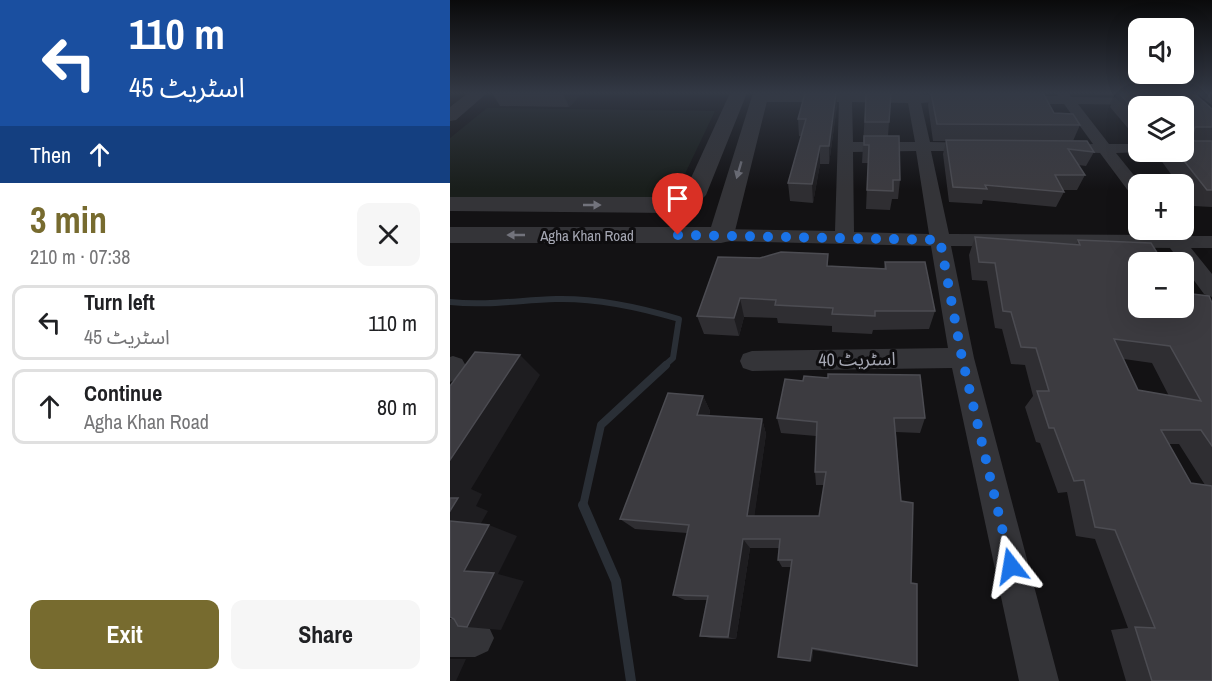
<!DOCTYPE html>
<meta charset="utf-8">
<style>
body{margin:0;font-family:"Archivo Narrow","Noto Sans Arabic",sans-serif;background:#f6f6f6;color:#202124;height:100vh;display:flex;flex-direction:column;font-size:22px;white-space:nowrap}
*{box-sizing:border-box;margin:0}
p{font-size:20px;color:#757577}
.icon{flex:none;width:33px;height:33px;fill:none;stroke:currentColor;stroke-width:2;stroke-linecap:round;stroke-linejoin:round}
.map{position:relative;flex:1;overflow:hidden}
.panel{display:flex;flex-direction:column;background:#fff;width:450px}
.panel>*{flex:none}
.guide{background:#1a4fa0;color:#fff;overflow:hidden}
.buttons{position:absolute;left:678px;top:18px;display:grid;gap:12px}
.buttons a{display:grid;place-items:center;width:66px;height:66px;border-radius:12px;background:#fff;box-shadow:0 6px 24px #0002;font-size:30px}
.pin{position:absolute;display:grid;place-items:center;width:51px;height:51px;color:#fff;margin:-62px -26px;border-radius:50% 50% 50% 0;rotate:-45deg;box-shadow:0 0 6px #0007}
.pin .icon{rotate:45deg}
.me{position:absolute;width:66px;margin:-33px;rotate:346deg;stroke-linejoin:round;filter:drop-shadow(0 0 4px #0008)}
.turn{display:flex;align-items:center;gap:21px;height:126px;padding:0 30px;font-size:27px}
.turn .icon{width:78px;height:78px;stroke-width:2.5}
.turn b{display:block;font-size:42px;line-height:51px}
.then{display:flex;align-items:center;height:57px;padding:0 30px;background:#0003;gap:12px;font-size:22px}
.round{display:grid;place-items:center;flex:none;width:63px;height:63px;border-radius:12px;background:#f6f6f6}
.summary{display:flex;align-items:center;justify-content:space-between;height:102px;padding:0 30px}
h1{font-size:36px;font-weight:700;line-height:45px;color:#776b2f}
.action{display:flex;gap:12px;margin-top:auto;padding:12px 30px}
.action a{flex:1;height:69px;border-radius:12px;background:#776b2f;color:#fff;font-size:24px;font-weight:700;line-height:69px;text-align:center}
.action a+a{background:#f6f6f6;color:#202124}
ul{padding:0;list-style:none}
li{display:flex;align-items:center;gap:18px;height:75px;margin:0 12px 9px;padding:0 18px;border:3px solid #e0e0e0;border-radius:12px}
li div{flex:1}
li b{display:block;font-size:22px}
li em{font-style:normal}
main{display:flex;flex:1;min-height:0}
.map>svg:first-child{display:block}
.green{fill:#191e1b}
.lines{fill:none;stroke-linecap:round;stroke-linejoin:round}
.stream-far2{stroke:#2a2f36;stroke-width:6}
.stream-far1{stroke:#2a2f36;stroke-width:8}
.stream{stroke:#2a2f36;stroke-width:10}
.minor{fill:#343438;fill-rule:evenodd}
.tertiary{fill:#343438;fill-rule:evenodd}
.wall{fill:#2f2e32;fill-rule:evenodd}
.shaded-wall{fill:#1e1d20}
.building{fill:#3c3b40;stroke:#4c4c52;stroke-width:1.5;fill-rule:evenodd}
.oneway{fill:#72737c}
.route{stroke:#1a73e8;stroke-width:10;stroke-dasharray:0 18}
.labels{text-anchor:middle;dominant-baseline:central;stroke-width:6;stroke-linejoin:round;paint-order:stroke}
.far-street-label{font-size:15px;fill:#a5a7b3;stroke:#0e0d0f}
.street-label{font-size:18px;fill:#a5a7b3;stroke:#0e0d0f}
</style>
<main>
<section class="panel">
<div class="guide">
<div class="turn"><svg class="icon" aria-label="left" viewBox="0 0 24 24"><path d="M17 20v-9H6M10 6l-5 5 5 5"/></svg><div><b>110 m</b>اسٹریٹ 45</div></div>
<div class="then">Then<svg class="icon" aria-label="ahead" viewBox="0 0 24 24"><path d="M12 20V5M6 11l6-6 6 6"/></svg></div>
</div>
<div class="summary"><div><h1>3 min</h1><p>210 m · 07:38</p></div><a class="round"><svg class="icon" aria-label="close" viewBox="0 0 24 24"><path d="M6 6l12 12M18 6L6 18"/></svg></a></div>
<ul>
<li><svg class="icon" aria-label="left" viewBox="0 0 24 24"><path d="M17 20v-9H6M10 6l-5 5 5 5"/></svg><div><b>Turn left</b><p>اسٹریٹ 45</p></div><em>110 m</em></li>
<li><svg class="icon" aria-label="ahead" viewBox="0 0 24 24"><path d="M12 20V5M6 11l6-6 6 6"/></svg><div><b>Continue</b><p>Agha Khan Road</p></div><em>80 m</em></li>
</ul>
<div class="action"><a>Exit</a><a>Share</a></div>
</section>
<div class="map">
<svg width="762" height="681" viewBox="0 0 762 681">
<rect width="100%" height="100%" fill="#131214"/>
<!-- green -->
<path class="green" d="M37 108 265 111 223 199 0 198V138Z"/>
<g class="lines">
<!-- stream-far2 -->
<path class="stream-far2" d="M0 302C36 306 70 300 106 299 148 298 189 307 229 319L223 358 214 366"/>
<!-- stream-far1 -->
<path class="stream-far1" d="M133 506 151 425 216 365"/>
<!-- stream -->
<path class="stream" d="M133 505 166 581 181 681"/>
<!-- minor -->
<path class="minor" d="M390 93H469L483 96V102L471 103 480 142 533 143 536 146 533 149 528 151H481L499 234 711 235 713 230H726L731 236H762V248H741L762 274V297L754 294 720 248 501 246 524 358 609 681H569L502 368 302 371 293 368 290 361 293 354 302 351 498 348 481 246 271 241 264 239 261 235 264 231 271 229 385 231 389 102H310L304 98 310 94ZM402 102 458 103 465 142H403ZM466 151 479 234 404 232 403 152Z
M606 93H619L621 97 699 98V104L694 105 628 104 659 144H688V152H694L666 153 691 184H688V197L682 196 650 153 606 151 603 148 606 145 643 144 614 104H564L557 100 564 96H608Z
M746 93H760L762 105Z
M3 356 12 359 16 366 9 378 0 382V357Z
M0 619H25L38 625 44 638 38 651 25 657H0Z"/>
<!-- tertiary -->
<path class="tertiary" d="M18 93H37L6 120 0 121V107Z
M280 93H297L256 195 244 207 223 213 0 211V197H228L235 191Z
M303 93H319L284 235 280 241 271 243H0V227H261Z"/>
</g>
<!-- wall -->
<path class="wall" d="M42 93H132L119 107 50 106Z
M416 93 439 122 438 136 450 180 448 199H442L440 210 416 209 418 163H412Z
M480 93H593L604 113 630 125 623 141 644 152 636 166 628 165 635 175 627 190H613L614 192 606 207 533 200 532 204 499 202 493 154 496 141H483L478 105Z
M644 93H735L762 109V207L743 206 734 192V184H728L705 152H734L688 106V140L660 107 666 95H645Z
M387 105 379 164H370L363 203 340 201 338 183 351 136H349L348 119Z
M525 237 626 244 628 240 688 308 762 303V681H676L661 630 678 628 645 539 626 536 617 492 608 493 590 443 586 442 575 407 583 396 575 365 561 364 552 329 545 328 537 281 522 280 519 255ZM674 359 702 363 719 396 688 390ZM719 444H729L755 485 741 483Z
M268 257 378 266 434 268 435 262 485 311 479 329 423 330 422 334 382 332V326L328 323 327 318 294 317 289 336 254 334 247 316Z
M253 396 260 411 259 416 312 419 316 434 304 516H369L374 485H366L365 472 366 436 331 433 327 418H475L470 433 446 432 451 501 461 583 467 666 460 665 363 650 362 661 341 567H332L328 560 329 548H300L286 639 261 638 250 636 257 600H235L223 595 237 533 185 529 170 519Z"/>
<!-- shaded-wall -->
<path class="shaded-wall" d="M113 93H132L119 107Z
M386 93 387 105 379 164V146Z
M370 146V164L363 203 362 184Z
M290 298 294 317 289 336 284 318Z
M70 355 90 375 21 489 32 494 26 506 38 511 26 532 0 523V460Z
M253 396 260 411 255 429 247 415Z
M312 419 316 434 303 526 297 516Z
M39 525 67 536 48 574 74 581 51 630 17 627 14 571Z
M293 539 300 548 286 639 278 637Z
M362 648 363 650 362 661H360Z
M0 659H16L6 681H0Z"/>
<!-- building -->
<path class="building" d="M355 93H386L379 146H370L362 184 338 183 356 119H348Z
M416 93H441L439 122H415Z
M481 93H593L604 113 623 114 630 125 487 124Z
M669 93H735L737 95H746L762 109V127H745L743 134 736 137 745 141H762V190H757L727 152H734V106H688V114Z
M414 136H449L450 180H443V191L417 190 419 145H414Z
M496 140 637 141 644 152 618 149 635 175H605L614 192 535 185 537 189 503 187Z
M525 237 630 245 628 240 701 243 713 262H688V308H734V293L759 296 762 303V446L751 430H711L741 483 762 486V681H702L685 627 705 628 665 530 645 527 634 480 624 481 604 428H599L587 391H599L586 348 571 347 561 312 553 311 545 263 529 262ZM664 339 720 346 751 401 688 390Z
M331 252 378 254 377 266 436 269 435 262H475L485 311H425V316L382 314 383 308 325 305 326 300 290 298 284 318 247 316 268 257 310 258Z
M25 352 70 355 0 460V386Z
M378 374 470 375 475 418H444L451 501 463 503 461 583 467 584V666L362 648 360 661 328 657 342 560H328L330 539H293L278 637 250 636 258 596 223 595 239 525 170 519 218 393 253 396 247 415 312 419 297 516H369L376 472H365L367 422 327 418 335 379 353 381 354 376 378 378Z
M0 498H8L0 511Z
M0 521 39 525 14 571 44 573 17 627 8 626 4 619 0 617Z"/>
<!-- one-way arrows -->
<defs><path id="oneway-solid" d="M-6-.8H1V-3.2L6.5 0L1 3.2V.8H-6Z" transform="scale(1.5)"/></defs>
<g class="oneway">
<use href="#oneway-solid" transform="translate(289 170) rotate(106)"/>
<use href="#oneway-solid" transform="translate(142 205)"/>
<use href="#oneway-solid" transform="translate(66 235) rotate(180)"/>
</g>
<!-- sky -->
<linearGradient id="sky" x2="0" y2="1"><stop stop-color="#0a0a0b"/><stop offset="0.49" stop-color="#333945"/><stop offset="1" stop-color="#333945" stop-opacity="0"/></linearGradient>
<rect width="762" height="189" fill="url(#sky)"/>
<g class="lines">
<!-- route -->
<path class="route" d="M228 235 490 240 512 358 561 566"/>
</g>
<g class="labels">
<!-- far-street labels -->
<g class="far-street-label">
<text x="137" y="235">Agha Khan Road</text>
</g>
<!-- street labels -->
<g class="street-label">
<text transform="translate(407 359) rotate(-1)">اسٹریٹ 40</text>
</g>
</g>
</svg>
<div class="buttons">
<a><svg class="icon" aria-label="sound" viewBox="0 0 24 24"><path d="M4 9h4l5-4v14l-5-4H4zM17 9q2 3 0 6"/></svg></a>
<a><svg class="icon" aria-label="layers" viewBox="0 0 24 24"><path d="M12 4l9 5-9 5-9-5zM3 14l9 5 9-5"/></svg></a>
<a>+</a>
<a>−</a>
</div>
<div class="pin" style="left:228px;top:235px;background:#d93025"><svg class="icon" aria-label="arrive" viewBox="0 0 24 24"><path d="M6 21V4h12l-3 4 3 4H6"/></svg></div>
<svg class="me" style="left:561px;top:566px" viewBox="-20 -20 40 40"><path d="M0-17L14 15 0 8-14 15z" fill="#1a73e8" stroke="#fff" stroke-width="4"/></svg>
</div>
</main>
